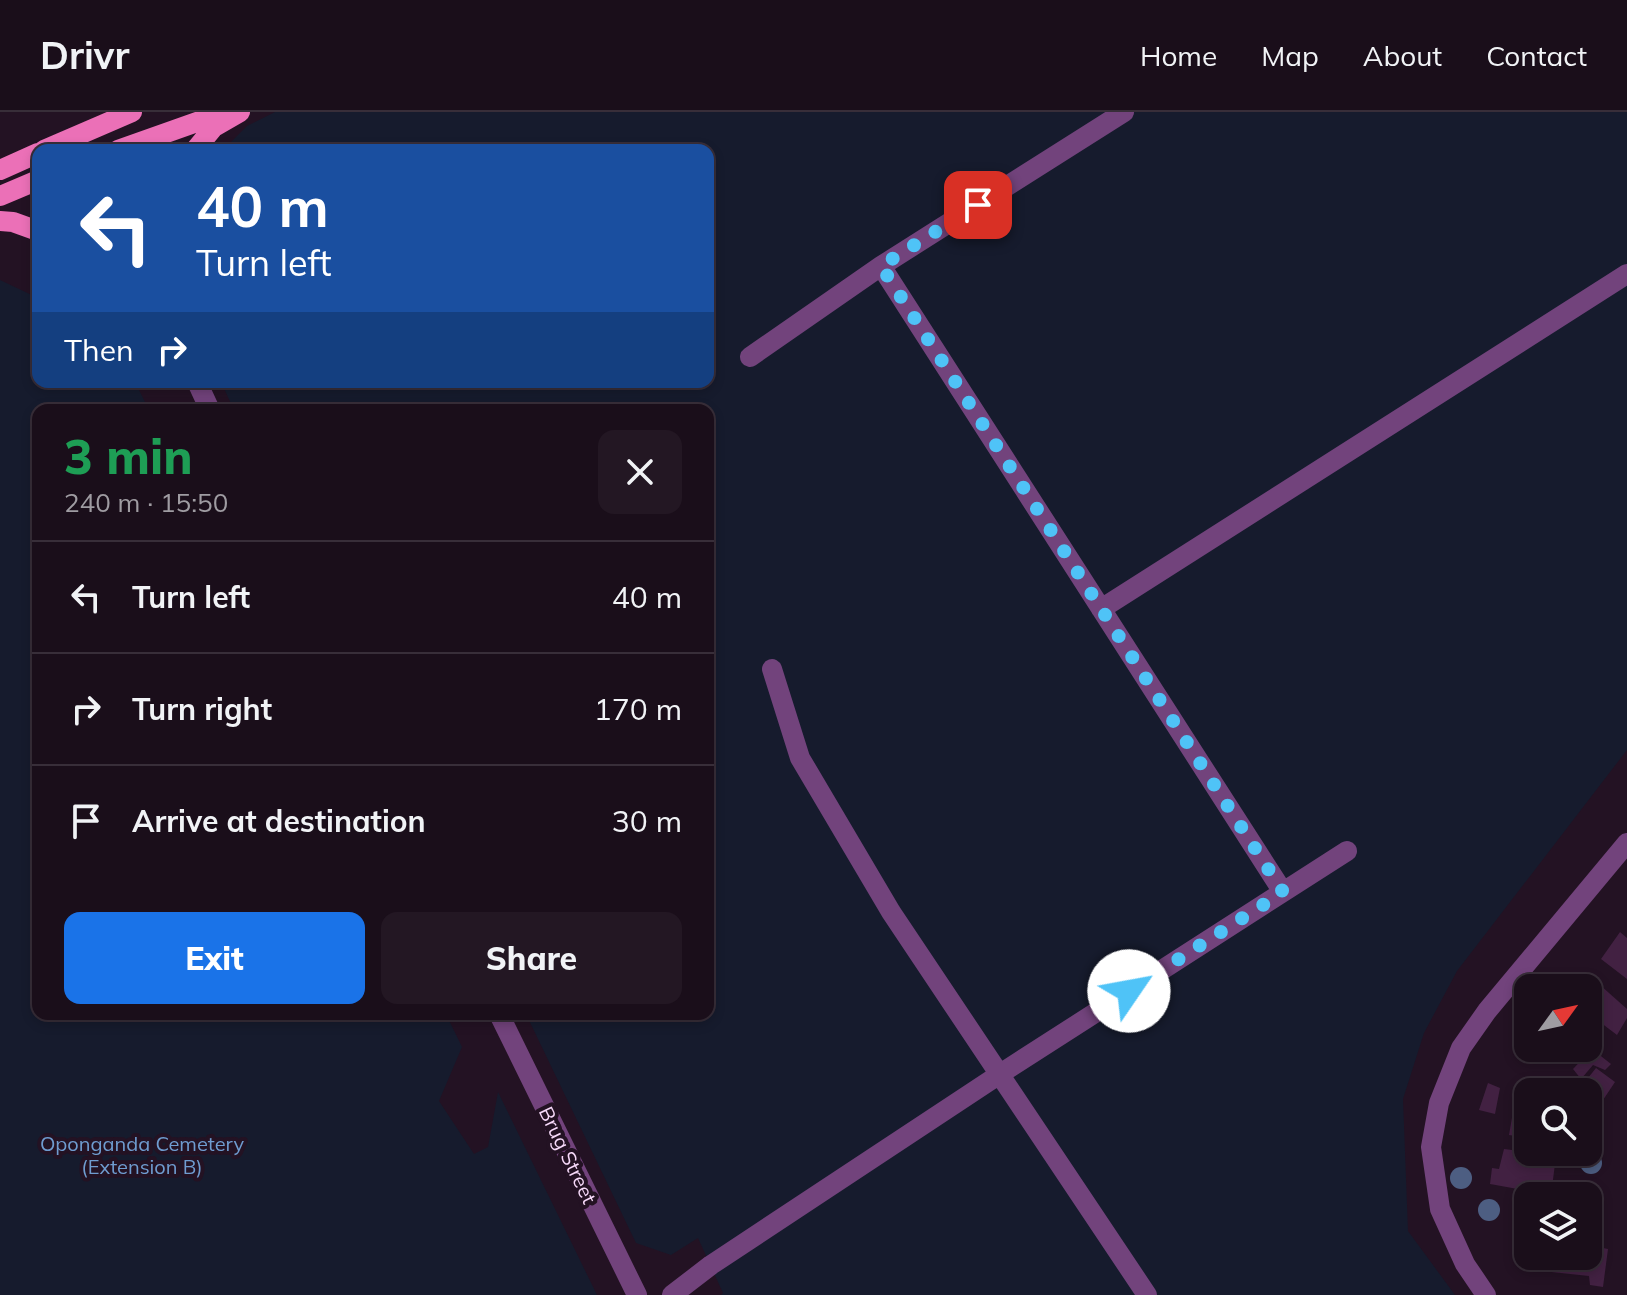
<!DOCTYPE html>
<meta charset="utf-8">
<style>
body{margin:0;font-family:Mulish,sans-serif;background:#231723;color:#f1f3f6;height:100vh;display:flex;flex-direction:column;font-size:30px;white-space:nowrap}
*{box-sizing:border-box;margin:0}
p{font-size:26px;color:#9f9ca2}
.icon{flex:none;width:44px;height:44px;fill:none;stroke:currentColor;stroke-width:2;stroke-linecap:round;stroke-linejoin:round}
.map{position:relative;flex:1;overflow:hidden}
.drawer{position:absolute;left:32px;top:292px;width:682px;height:616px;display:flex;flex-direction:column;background:#1a0e1a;border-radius:16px;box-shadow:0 4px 12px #0003,0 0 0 2px #382e39}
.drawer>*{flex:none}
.top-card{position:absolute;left:32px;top:32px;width:682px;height:244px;border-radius:16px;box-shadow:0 4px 12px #0003,0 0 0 2px #382e39;background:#1a4fa0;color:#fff;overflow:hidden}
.needle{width:52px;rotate:57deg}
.fabs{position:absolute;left:1514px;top:862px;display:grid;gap:16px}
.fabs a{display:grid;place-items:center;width:88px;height:88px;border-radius:16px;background:#1a0e1a;box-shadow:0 4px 12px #0003,0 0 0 2px #382e39;font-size:40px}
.pin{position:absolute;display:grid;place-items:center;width:68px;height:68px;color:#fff;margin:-34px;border-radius:16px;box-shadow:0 4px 12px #0006}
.me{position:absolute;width:88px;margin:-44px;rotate:57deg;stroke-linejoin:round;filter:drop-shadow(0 0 6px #0008)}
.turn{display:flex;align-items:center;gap:28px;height:168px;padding:0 32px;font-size:36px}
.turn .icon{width:104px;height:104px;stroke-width:2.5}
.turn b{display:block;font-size:56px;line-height:68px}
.then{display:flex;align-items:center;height:76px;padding:0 32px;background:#0003;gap:16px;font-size:30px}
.round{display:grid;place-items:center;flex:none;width:84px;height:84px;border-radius:16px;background:#231723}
.head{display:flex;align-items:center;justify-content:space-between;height:136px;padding:0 32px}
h1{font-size:48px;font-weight:800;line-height:60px;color:#1e9e55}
.cta{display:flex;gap:16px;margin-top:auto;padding:16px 32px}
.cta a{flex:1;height:92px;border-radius:16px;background:#1a73e8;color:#fff;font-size:32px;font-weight:800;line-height:92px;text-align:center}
.cta a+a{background:#231723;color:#f1f3f6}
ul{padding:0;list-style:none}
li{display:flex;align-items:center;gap:24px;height:112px;padding:0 32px;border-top:2px solid #382e39}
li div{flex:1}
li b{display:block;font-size:30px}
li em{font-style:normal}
header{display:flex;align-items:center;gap:48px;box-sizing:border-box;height:112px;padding:0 40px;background:#1a0e1a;border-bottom:2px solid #382e39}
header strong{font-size:38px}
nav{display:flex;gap:44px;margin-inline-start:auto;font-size:28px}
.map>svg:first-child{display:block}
.green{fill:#161b2d}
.building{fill:#422142}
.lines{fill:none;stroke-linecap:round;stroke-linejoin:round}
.minor{stroke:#72437c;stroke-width:20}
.major{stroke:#eb70b7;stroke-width:20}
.tree{fill:#4d5e82}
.route{stroke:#4fc3f7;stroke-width:14;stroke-dasharray:0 25.2}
.labels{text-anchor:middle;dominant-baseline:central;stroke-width:8;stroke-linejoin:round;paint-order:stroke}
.park-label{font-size:20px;fill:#6f9cd0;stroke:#231223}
.street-label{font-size:20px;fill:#f7dafa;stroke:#231223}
</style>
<header>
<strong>Drivr</strong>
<nav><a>Home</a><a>Map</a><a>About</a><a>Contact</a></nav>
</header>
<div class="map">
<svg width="1627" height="1183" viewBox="0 0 1627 1183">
<rect width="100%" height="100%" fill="#231223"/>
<!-- green -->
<path class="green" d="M275 0H1627V638L1457 859 1424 921 1403 987 1408 1119 1455 1183H721L723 1181 698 1126 671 1143 636 1131 526 902H708V298H234L221 270H708V38H223L247 14Z
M0 168 38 186V270H135L149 298H38V902H446L462 935 439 989 474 1042 488 1035 498 980 597 1183H0Z"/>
<!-- building -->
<path class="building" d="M1620 820 1627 826V867L1601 847Z
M1591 865 1627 897V906L1617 923 1588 901V876H1582Z
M1547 936H1577L1564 952Z
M1592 937 1611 952 1605 958 1593 953 1581 967 1573 957Z
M1596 956 1615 970 1603 988 1584 971Z
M1488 971 1500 976 1495 1002 1479 998Z
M1518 971 1536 974 1534 980H1528V1026L1509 1023Z
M1504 1037 1535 1041V1046L1555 1052 1551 1083 1490 1072 1492 1056 1499 1057Z
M1588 1133 1608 1137 1603 1175 1590 1173 1589 1164 1542 1159 1544 1144H1588Z"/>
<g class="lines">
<!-- minor -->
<path class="minor" d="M881 154 1283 780
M750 245 881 154 1124 0
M197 270 210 298
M1101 497 1627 162
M772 557 800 646 891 800 1147 1183
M499 902 637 1183
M672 1183 711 1153 1000 962 1347 739
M1486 1183 1465 1152 1440 1097 1431 1035 1439 991 1461 936 1487 899 1627 731"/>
<!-- major -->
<path class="major" d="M44 38 132 0
M118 38 225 0
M195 38 214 15 240 0
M0 58 38 41
M0 84 38 68
M0 109 13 110 38 119"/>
</g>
<!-- trees -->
<g class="tree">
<circle cx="1591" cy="1051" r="11"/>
<circle cx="1461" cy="1066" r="11"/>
<circle cx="1489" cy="1098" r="11"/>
</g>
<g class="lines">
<!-- route -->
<path class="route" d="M978 93 881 154 1283 780 1129 879"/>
</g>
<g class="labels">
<!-- park labels -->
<g class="park-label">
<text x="142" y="1031">Oponganda Cemetery<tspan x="142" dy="23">(Extension B)</tspan></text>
</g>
<!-- street labels -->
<g class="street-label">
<text transform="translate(568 1043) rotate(64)">Brug Street</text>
</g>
</g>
</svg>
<div class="fabs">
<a><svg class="needle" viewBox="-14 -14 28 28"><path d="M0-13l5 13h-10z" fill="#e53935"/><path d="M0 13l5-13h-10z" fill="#9f9ca2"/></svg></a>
<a><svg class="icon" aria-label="search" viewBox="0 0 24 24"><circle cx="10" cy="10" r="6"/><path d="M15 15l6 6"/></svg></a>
<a><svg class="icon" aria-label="layers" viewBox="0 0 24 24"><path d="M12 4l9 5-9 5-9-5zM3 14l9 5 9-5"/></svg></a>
</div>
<div class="pin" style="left:978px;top:93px;background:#d93025"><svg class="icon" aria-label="arrive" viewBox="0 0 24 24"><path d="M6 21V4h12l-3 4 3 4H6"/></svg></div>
<svg class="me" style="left:1129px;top:879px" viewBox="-20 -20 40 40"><circle r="19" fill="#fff"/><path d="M0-13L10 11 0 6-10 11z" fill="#4fc3f7"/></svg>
<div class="top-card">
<div class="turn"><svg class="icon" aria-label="left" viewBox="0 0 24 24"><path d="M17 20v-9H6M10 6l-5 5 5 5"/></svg><div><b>40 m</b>Turn left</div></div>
<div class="then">Then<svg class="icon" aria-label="right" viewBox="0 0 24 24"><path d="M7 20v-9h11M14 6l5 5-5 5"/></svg></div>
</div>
<section class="drawer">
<div class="head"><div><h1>3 min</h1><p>240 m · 15:50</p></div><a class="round"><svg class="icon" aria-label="close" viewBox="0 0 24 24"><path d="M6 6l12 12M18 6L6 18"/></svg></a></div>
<ul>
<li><svg class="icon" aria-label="left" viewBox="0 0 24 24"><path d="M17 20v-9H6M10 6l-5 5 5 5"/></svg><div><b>Turn left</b></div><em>40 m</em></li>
<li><svg class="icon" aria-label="right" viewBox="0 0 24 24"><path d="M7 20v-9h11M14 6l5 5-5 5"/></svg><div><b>Turn right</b></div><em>170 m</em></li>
<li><svg class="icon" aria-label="arrive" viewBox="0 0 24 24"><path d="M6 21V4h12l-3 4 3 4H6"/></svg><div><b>Arrive at destination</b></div><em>30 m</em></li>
</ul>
<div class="cta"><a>Exit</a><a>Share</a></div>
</section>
</div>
